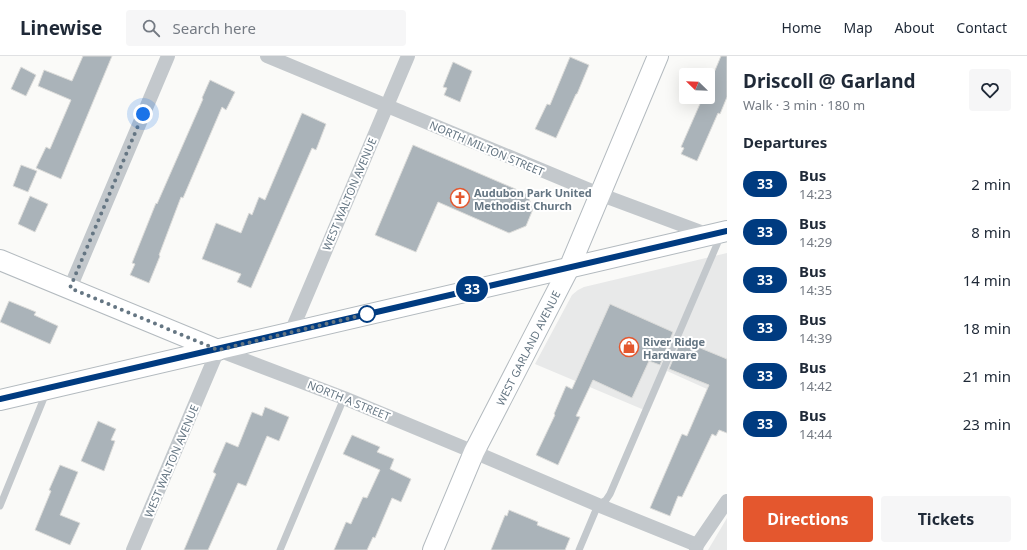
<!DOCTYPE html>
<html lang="en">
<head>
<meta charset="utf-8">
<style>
	:root { --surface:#fff; --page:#f6f6f7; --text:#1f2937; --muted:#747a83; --line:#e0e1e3; --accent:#e4572e }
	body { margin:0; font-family:"Noto Sans",sans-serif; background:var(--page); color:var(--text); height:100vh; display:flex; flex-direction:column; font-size:15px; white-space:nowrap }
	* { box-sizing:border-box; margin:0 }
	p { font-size:13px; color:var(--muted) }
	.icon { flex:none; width:22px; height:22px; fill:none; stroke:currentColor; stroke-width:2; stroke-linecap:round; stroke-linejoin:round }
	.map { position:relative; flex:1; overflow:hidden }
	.details { display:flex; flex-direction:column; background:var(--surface); width:300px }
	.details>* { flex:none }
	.badge { padding:0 8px; border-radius:13px; font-size:14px; line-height:26px }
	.needle { width:26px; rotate:293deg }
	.fabs { position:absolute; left:679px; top:12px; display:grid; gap:8px }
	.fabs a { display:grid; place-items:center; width:36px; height:36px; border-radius:4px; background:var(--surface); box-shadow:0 4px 16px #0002; font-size:20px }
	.you { position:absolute; width:20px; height:20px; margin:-10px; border:3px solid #fff; border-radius:50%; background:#1a73e8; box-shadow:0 0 0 6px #1a73e833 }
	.map>.badge { position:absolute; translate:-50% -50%; box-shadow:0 0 0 2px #fff }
	h2 { padding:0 16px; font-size:15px; line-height:36px }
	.round { display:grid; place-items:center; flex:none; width:42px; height:42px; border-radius:4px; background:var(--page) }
	.head { display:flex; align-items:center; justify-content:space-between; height:68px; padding:0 16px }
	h1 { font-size:19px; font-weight:700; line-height:30px }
	.cta { display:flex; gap:8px; margin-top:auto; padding:8px 16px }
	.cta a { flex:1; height:46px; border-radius:4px; background:var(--accent); color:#fff; font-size:16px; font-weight:700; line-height:46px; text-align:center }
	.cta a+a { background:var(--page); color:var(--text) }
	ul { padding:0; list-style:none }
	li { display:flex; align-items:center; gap:12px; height:48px; padding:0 16px }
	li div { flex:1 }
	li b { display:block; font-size:15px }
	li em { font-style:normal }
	li .badge { min-width:44px; font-weight:700; text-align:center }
	header { display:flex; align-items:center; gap:24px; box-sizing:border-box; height:56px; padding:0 20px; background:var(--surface); border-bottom:1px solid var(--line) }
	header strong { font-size:19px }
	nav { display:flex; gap:22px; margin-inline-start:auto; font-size:14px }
	.search { width:280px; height:36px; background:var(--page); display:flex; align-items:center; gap:10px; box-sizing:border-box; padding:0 14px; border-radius:4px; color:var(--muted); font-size:15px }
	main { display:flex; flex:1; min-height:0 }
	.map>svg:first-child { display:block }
	.built { fill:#e8e9e9 }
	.building { fill:#aab3b9; stroke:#dcdcda }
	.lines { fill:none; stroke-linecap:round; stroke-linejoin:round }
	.secondary-casing { stroke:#b3babf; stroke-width:22 }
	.lane { stroke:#c3c8cc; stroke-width:7 }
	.street { stroke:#c3c8cc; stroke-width:14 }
	.secondary { stroke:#fff; stroke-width:20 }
	.line-casing { stroke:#fff; stroke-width:9 }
	.line { stroke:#003b80; stroke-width:6 }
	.walk { stroke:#657683; stroke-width:4; stroke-dasharray:0 7.2 }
	.stop-dot { fill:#fff; stroke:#003b80; stroke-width:2 }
	.labels { text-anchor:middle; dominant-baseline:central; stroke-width:4; stroke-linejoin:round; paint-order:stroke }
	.street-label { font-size:11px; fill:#657683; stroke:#fff }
	.poi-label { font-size:11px; font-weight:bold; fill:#657683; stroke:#fff; text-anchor:start }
</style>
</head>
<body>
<header>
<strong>Linewise</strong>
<div class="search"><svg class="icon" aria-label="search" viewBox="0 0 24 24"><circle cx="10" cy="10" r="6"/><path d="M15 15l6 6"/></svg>Search here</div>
<nav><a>Home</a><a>Map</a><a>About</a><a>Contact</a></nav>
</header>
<main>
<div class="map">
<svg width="727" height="494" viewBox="0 0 727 494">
	<rect width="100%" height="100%" fill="#fafaf8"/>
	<g class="built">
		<polygon points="727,197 727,342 667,315 649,356 535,308 572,239 578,234 584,231"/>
		<polygon points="727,462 727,494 708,494"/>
	</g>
	<g class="building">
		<polygon points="83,0 112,0 61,123 36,112 46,91 50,93 71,44 38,30 44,14 72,25"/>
		<polygon points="721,0 727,0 727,41 720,58 718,57 697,105 681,98 684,92 681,91 703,41 708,41 708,31"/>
		<polygon points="570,1 589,9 577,38 576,38 556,82 535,73 547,48 550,49"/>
		<polygon points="453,6 472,15 460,46 444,39 447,32 443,31"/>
		<polygon points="21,11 36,19 26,40 11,33"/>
		<polygon points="210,24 235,36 226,54 222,51 183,142 181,141 159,199 160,200 149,227 130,219 135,208 132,207 156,147 157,148 203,43 202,42"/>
		<polygon points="302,57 326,68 316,94 312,92 251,232 237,226 241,218 202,203 216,167 241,177 249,157 252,159 259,141 265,144"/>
		<polygon points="413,89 527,138 533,153 526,170 509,177 438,146 416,196 375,179"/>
		<polygon points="21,109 37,115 28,136 13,130"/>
		<polygon points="30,140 48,148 35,176 18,168"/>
		<polygon points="9,245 36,256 34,259 58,270 50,288 0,266"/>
		<polygon points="610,248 673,276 660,309 649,305 632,342 593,324 576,360 580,361 558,409 536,399 555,359 554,358 566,330 572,333"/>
		<polygon points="681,284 727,303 727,377 719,374 716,380 712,378 682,441 678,440 670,460 650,452 682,378 687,380 709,329 669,313"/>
		<polygon points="265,351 289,361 279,385 267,380 246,430 238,427 208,494 184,494 216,418 213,416 226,386 238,391 252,356 262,360"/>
		<polygon points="98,365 116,373 111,384 115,385 104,415 81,405"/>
		<polygon points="352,379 380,391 377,396 394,403 390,413 411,423 401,446 392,442 375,482 373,481 367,494 334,494 346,466 351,468 363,441 367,442 380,414 343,398"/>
		<polygon points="60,409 78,416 60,459 80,467 70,489 35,474 51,435 49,434"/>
		<polygon points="509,454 538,466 537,469 570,482 565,494 491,494 505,459 507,460"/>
	</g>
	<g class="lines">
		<defs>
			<g id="secondary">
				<polyline points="0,204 218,294"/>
				<polyline points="0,344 727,175"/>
				<polyline points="433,494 474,396 570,210 658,0"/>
			</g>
		</defs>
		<use href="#secondary" class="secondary-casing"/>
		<g class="lane">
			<polyline points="0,450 46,337"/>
			<polyline points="280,494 344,342"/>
			<polyline points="579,494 598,449 606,444 610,438 721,179"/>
		</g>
		<g class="street">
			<polyline points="267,0 599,138 709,179"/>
			<polyline points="70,232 168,0"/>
			<polyline points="291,276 408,0"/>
			<polyline points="133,494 218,294 344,342 474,396 598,449 697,489"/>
			<polyline points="696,494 697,489 727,445"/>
		</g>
		<use href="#secondary" class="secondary"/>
	</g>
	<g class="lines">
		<defs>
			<polyline id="line" points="0,343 727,175"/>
		</defs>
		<use href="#line" class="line-casing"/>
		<use href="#line" class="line"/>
		<polyline class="walk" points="143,58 70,232 218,294 367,258"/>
	</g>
	<defs>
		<symbol id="church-ring" viewBox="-11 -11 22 22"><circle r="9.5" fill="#fff" stroke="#e4572e" stroke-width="1.5"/><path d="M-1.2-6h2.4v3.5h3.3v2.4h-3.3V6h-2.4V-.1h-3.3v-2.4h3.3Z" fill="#e4572e"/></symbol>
		<symbol id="shop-ring" viewBox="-11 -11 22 22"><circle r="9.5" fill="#fff" stroke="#e4572e" stroke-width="1.5"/><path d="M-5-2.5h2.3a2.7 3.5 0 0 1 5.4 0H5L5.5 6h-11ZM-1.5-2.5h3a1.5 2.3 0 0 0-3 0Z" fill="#e4572e"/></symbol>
	</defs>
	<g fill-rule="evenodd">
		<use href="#church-ring" x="449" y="131" width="22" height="22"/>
		<use href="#shop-ring" x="618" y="280" width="22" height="22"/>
	</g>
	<circle class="stop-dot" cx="367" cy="258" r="8"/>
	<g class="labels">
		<g class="street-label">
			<text transform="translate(487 92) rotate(23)">NORTH MILTON STREET</text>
			<text transform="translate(349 138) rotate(-67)">WEST WALTON AVENUE</text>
			<text transform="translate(528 292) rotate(-63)">WEST GARLAND AVENUE</text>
			<text transform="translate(349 344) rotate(22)">NORTH A STREET</text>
			<text transform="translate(171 405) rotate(-67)">WEST WALTON AVENUE</text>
		</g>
		<g class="poi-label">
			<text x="474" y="136">Audubon Park United<tspan x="474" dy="13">Methodist Church</tspan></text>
			<text x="643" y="285">River Ridge<tspan x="643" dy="13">Hardware</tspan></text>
		</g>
	</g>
</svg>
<div class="fabs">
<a><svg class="needle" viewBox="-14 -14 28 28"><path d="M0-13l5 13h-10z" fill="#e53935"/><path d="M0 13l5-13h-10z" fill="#747a83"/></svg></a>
</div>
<div class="you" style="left:143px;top:58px"></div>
<b class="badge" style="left:472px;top:233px;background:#003b80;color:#fff">33</b>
</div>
<section class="details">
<div class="head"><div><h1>Driscoll @ Garland</h1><p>Walk · 3 min · 180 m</p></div><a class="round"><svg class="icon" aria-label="heart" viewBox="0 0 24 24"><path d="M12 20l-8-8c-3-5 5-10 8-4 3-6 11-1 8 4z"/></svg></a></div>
<h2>Departures</h2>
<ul>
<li><span class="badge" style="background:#003b80;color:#fff">33</span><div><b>Bus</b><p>14:23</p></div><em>2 min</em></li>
<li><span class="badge" style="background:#003b80;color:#fff">33</span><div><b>Bus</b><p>14:29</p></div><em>8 min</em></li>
<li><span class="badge" style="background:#003b80;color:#fff">33</span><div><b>Bus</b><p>14:35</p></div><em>14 min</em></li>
<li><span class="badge" style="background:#003b80;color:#fff">33</span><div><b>Bus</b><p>14:39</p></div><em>18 min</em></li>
<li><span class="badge" style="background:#003b80;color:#fff">33</span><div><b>Bus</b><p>14:42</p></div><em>21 min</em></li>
<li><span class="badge" style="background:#003b80;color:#fff">33</span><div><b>Bus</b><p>14:44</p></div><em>23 min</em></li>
</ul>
<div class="cta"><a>Directions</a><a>Tickets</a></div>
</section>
</main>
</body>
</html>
